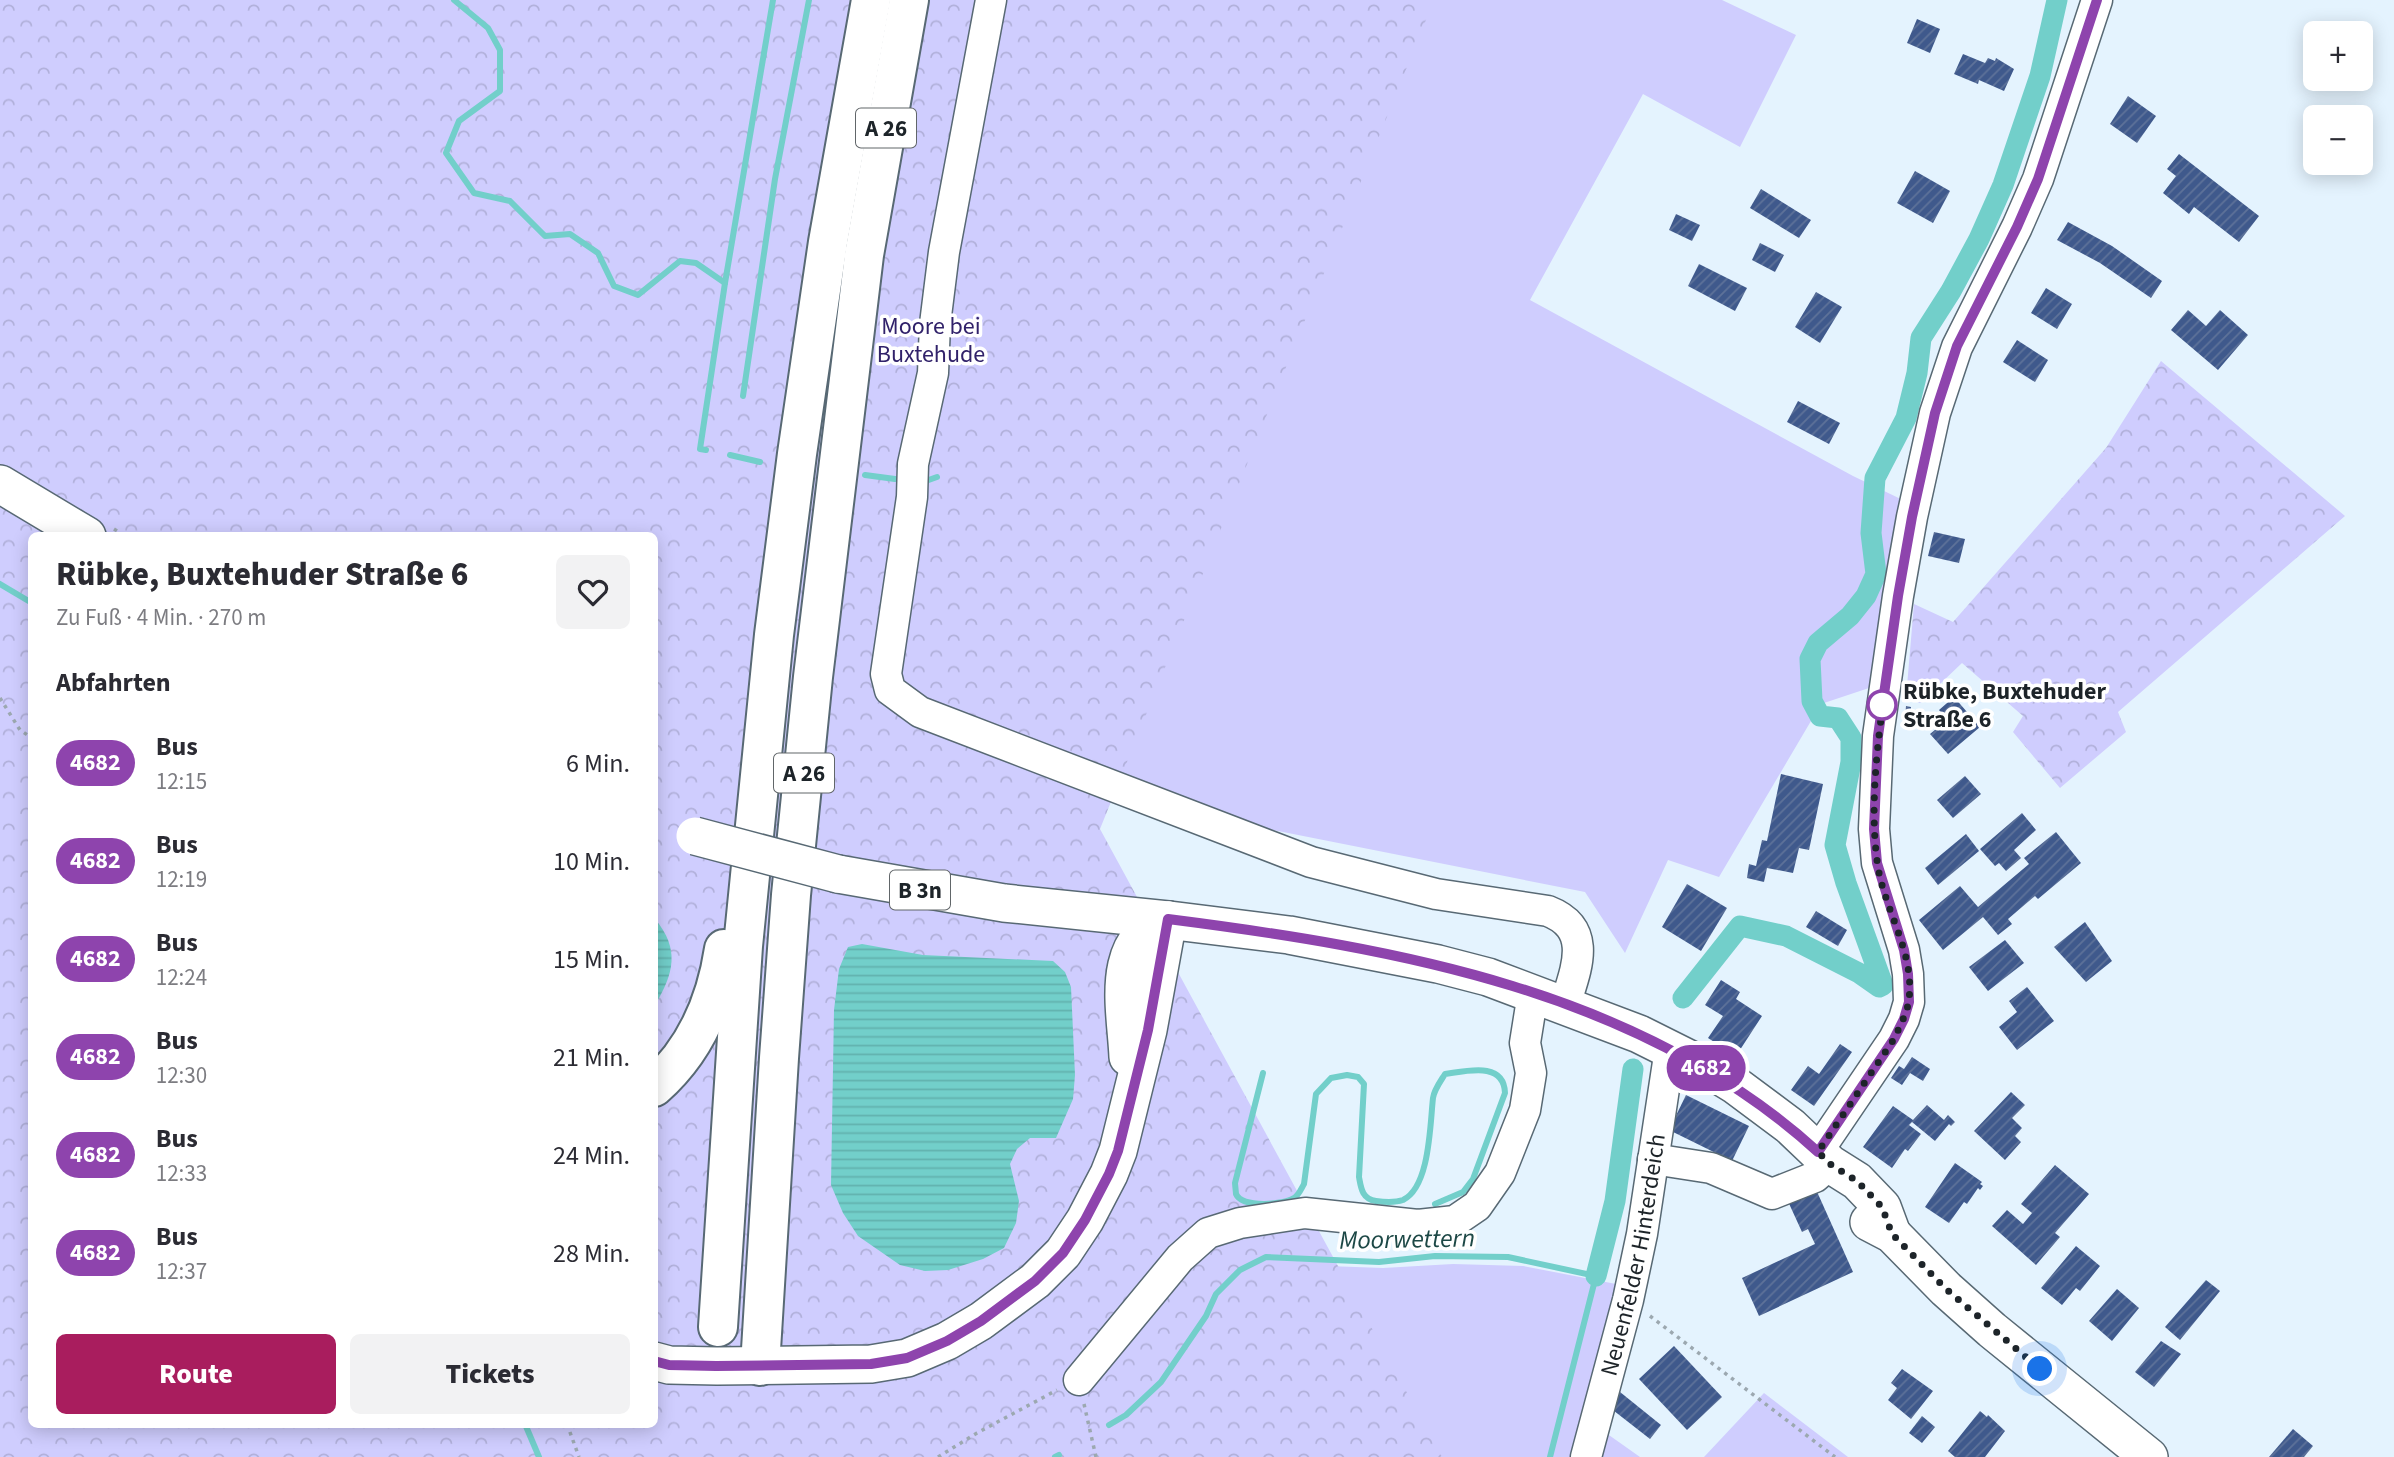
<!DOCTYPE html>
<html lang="de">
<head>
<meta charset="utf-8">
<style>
	:root { --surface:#fff; --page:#f2f2f3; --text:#2b2b33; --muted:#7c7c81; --accent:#a91d5e }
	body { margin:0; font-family:"Source Sans 3",sans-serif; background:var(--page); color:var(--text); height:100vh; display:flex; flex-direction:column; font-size:26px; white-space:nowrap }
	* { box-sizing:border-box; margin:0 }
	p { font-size:23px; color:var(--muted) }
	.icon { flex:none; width:38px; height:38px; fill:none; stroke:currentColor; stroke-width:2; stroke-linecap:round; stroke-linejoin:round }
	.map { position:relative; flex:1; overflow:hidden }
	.drawer { position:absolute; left:28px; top:532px; width:630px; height:896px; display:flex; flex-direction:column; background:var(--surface); border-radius:10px; box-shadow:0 4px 18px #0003 }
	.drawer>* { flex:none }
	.badge { padding:0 14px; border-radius:23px; font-size:24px; line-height:46px }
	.buttons { position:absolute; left:2303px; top:21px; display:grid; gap:14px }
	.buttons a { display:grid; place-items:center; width:70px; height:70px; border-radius:10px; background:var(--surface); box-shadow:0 4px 18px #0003; font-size:35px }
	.you { position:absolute; width:35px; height:35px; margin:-18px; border:5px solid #fff; border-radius:50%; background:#1a73e8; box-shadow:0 0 0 10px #1a73e833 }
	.map>.badge { position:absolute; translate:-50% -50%; box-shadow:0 0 0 4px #fff }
	h2 { padding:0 28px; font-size:26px; line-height:63px }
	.round { display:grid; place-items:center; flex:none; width:74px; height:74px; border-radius:10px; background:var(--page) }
	.summary { display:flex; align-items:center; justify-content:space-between; height:119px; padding:0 28px }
	h1 { font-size:33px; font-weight:800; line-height:52px }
	.cta { display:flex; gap:14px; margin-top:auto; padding:14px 28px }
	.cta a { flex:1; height:80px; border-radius:10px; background:var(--accent); color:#fff; font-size:28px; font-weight:800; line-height:80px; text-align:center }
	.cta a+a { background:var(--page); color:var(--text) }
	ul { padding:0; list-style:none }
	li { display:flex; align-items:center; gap:21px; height:98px; padding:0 28px }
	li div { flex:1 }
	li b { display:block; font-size:26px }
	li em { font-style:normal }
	li .badge { min-width:77px; font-weight:700; text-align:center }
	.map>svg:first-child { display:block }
	.green { fill:#cfcdfe }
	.forest { fill:url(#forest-crowns); fill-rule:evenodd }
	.water { fill:url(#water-rules) }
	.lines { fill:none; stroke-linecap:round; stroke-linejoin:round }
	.stream { stroke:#72cfca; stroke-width:6 }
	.canal { stroke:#72cfca; stroke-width:21 }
	.building { fill:url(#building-hatch) }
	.minor-casing { stroke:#586974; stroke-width:33 }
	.major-casing { stroke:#586974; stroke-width:40 }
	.highway-casing { stroke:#586974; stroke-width:42 }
	.path { stroke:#9ca8b0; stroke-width:3.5; stroke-dasharray:3.5 5; stroke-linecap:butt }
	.minor { stroke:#fff; stroke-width:30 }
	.major { stroke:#fff; stroke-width:37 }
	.highway { stroke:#fff; stroke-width:38 }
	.major-bridge-casing { stroke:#586974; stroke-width:40; stroke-linecap:butt }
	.major-bridge { stroke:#fff; stroke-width:37 }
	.line-casing { stroke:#fff; stroke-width:16 }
	.line { stroke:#8e44ad; stroke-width:10 }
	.walk { stroke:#1d2429; stroke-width:7; stroke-dasharray:0 12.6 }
	.stop-dot { fill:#fff; stroke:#8e44ad; stroke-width:3.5 }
	.labels { text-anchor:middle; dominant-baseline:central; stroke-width:7; stroke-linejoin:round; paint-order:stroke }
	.shield { fill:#fff; stroke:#616669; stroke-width:2 }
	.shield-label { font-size:23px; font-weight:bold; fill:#1d2429 }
	.park-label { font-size:24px; fill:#31226a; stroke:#fff }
	.stop-label { font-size:24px; font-weight:bold; fill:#1d2429; stroke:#fff; text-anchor:start }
	.street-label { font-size:24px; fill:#1d2429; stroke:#fff }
	.water-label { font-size:26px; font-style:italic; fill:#1d4846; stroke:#fff }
</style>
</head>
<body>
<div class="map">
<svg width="2394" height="1457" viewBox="0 0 2394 1457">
	<defs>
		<pattern id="forest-crowns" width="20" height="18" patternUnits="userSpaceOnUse" patternTransform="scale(1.75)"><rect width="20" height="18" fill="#cfcdfe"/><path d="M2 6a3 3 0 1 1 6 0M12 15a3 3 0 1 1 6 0" fill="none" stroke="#b1b0da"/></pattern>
		<pattern id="water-rules" width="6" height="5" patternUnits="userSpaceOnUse" patternTransform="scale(1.75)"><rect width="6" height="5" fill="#72cfca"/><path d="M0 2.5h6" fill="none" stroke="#62b2ae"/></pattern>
		<pattern id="building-hatch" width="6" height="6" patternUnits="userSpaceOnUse" patternTransform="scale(1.75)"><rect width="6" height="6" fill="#3f598c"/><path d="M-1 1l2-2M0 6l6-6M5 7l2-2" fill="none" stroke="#5e7299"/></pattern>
	</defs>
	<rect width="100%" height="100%" fill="#e4f3fe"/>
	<g class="green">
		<polygon points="1005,0 1722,0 1796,35 1740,147 1643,94 1530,300 1853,476 1909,503 1878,685 1821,704 1719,877 1668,860 1625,953 1585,892 1273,830 908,694"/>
		<polygon points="1453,1264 1523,1266 1616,1284 1582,1416 1640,1457 1072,1457 1300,1265 1383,1268"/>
		<polygon points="1764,1393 1848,1457 1704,1457"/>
	</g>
	<g class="forest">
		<path d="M0,0H1434L1100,829L1442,1457H0ZM32,536H654V1424H32Z"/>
		<polygon points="2161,361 2345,516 2118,712 2126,732 2060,788 2013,732 2023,716 1962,663 1920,703 1906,698 1914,604 1953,622 2106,448"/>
	</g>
	<g class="water">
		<path d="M655,919C680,949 674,973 655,1005Z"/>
		<polygon points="862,944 923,955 1053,961 1065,972 1071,987 1075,1075 1073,1099 1056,1138 1030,1138 1017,1149 1010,1164 1019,1201 1016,1223 1004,1248 983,1259 948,1270 925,1271 900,1265 858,1236 843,1213 831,1185 834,1010 839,969 848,947"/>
	</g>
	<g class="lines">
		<g class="stream">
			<polyline points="454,0 488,28 500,50 500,91 459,121 446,153 474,193 510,201 545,236 570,234 598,253 614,286 638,295 680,261 696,263 725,283 773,0"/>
			<polyline points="743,396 775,179 809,0"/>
			<polyline points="706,450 700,449 725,283"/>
			<polyline points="730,455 760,462"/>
			<polyline points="865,475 895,479"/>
			<polyline points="923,482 937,477"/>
			<polyline points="0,584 32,603"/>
			<path d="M1263,1073L1235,1183C1235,1184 1236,1193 1236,1194C1242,1208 1284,1205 1294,1198C1299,1195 1301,1189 1304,1184L1316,1094L1331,1078L1347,1075L1358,1077L1364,1084L1359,1177C1361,1188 1362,1199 1376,1201C1384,1202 1394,1203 1403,1200C1430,1187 1430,1124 1433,1098C1434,1090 1440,1082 1445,1074C1467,1071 1504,1061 1505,1093L1473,1179L1463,1192L1435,1204"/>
			<polyline points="525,1424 539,1457"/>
			<polyline points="1109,1425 1126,1415 1161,1382 1206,1316 1216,1294 1240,1270 1266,1257 1379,1262 1435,1256 1508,1257 1596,1276 1550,1457"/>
			<polyline points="1055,1457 1059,1455"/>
		</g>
		<g class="canal">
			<polyline points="1683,998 1740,926 1786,936 1859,973 1879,987 1883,985 1846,883 1835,845 1851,762 1851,738 1838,718 1820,716 1812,701 1810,659 1818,643 1850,616 1866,596 1876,574 1871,533 1875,478 1906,418 1917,373 1921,338 1951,291 1979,239 2003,185 2040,76 2057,0"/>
			<polyline points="1596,1276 1615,1201 1633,1069"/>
		</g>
	</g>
	<g class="building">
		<polygon points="1917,19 1940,29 1930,53 1907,43"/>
		<polygon points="1963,54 1985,63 1988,58 1995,61 1996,58 2014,69 2004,91 1979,80 1978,84 1954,74"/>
		<polygon points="2128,96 2156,116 2137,143 2110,124"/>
		<polygon points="2179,154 2259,216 2239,242 2194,207 2189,214 2163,193 2176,176 2167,169"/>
		<polygon points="1915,171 1950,191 1933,223 1897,203"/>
		<polygon points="1761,189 1811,220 1799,238 1750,208"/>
		<polygon points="1676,214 1700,225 1692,241 1669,230"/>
		<polygon points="2068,222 2112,246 2162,281 2151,298 2100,263 2057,240"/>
		<polygon points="1760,243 1784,255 1775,272 1752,260"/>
		<polygon points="1699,264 1747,288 1735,311 1688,286"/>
		<polygon points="2046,288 2072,304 2057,329 2031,313"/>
		<polygon points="1816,292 1842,307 1820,343 1795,327"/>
		<polygon points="2188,310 2206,326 2220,310 2248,335 2218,370 2171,330"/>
		<polygon points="2017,340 2048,360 2035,382 2003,362"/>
		<polygon points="1798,401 1840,423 1829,444 1787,422"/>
		<polygon points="1934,532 1965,539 1959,563 1928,556"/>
		<polygon points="1954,697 1980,727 1948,754 1930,734 1947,720 1939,710"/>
		<polygon points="1906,706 1911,707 1910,718 1905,718"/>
		<polygon points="1781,774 1823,784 1809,850 1799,848 1793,873 1767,868 1764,882 1747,878 1749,864 1756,866 1762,840 1767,841"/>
		<polygon points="1965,776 1981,794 1953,818 1937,800"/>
		<polygon points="2022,813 2036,830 2014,850 2021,858 2006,871 1999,863 1995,866 1980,849"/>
		<polygon points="2056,832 2081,863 2038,899 2035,896 2008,919 2012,924 1998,935 1983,917 1943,950 1919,920 1960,886 1978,907 2029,864 2024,858"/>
		<polygon points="1966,834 1979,851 1938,885 1925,868"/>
		<polygon points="1687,884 1727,908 1701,951 1662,927"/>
		<polygon points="1816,911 1847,930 1838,946 1806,927"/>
		<polygon points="2085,922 2112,961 2086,982 2054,947"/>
		<polygon points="2005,940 2024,963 1988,991 1969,967"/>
		<polygon points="1721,980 1740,992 1736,999 1762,1016 1736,1056 1708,1038 1723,1016 1705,1005"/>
		<polygon points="2027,987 2054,1021 2017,1050 1999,1027 2017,1012 2009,1001"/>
		<polygon points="1840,1044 1852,1052 1814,1106 1791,1090 1808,1066 1819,1074"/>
		<polygon points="1912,1057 1930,1069 1923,1081 1910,1073 1902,1085 1891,1078 1899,1066 1904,1069"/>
		<polygon points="2011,1092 2025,1105 2012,1118 2022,1128 2015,1136 2021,1142 2005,1160 1974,1131"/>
		<polygon points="1686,1095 1749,1126 1732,1161 1669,1130"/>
		<polygon points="1927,1105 1944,1120 1948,1115 1955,1122 1951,1126 1949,1124 1935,1141 1912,1122 1909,1125 1921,1134 1908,1151 1905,1149 1892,1168 1863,1147 1893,1106 1913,1120"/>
		<polygon points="1955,1163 1982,1182 1980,1184 1983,1186 1980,1190 1978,1188 1967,1204 1964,1202 1949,1223 1925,1207"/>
		<polygon points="2055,1165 2089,1194 2055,1233 2060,1237 2036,1265 1992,1226 2007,1210 2023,1224 2032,1213 2021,1204"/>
		<polygon points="1814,1185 1853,1272 1759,1316 1742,1278 1815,1244 1808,1229 1802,1232 1786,1197"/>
		<polygon points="2076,1246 2100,1266 2080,1291 2076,1288 2062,1305 2041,1288"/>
		<polygon points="2206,1280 2220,1291 2180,1340 2165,1327"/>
		<polygon points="2117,1289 2139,1308 2112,1341 2089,1321"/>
		<polygon points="2161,1341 2181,1354 2154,1387 2135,1372"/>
		<polygon points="1674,1346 1722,1397 1687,1430 1639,1379"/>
		<polygon points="1902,1369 1933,1391 1911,1419 1888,1400 1897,1388 1891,1383"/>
		<polygon points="1620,1392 1661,1425 1650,1439 1609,1407"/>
		<polygon points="1980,1411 1987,1417 1988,1415 2005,1431 1985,1457 1955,1457 1948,1451"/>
		<polygon points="1922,1416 1935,1427 1922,1443 1909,1433"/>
		<polygon points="2293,1429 2313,1446 2304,1457 2269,1457"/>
	</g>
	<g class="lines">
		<defs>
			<g id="minor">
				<path d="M991,0L944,252L935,324L933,373L913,464L912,497L886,674L890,690L920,712L1311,862L1436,894L1548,911C1594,929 1576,969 1565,1005"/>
				<polyline points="1818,1151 1894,1039 1904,1019 1909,1002 1908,974 1904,950 1877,863 1874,829 1878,736 1898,596 1912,517 1935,413 1957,347 2017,227 2038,179 2097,0"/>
				<polyline points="1653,1159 1711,1168 1772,1194 1815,1177 1830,1164"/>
				<polyline points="1079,1380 1180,1258 1208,1233 1240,1223 1305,1213 1418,1225 1455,1221 1477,1206 1500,1173 1525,1110 1531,1073 1525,1043 1533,993"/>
				<path id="s1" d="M1586,1457L1628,1300L1642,1234L1670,1049"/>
			</g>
			<g id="major">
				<polyline points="0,484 87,536"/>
				<polyline points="838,874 1004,903 1168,920 1289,935 1438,964 1488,977 1639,1034 1709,1069 1735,1085 1790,1126 1830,1164 1857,1181 1882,1207 1892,1234"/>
				<path d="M1128,1057C1126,1009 1108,939 1168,920"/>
				<polyline points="1869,1222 1892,1234 1946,1289 1992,1330 2149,1457"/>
				<polyline points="654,1361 669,1365 717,1366 871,1364 907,1358 947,1341 981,1321 1035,1281 1063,1253 1085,1220 1109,1174 1118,1151 1148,1030 1168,920"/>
			</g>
			<g id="highway">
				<path d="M654,1087C695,1051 716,1002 724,949"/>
				<polyline points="718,1327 743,946 774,635 797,454 828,242 871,0"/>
				<polyline points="760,1366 779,1058 791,895 813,677 864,255 909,0"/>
			</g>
		</defs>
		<use href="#minor" class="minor-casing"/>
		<use href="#major" class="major-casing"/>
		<use href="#highway" class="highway-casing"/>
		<g class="path">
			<polyline points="114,529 125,536"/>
			<polyline points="0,698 20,730 32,738"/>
			<polyline points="1650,1316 1835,1457"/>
			<polyline points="1084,1404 1096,1457"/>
			<polyline points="567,1424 579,1457"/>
			<polyline points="938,1457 977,1433 1057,1390"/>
		</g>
		<use href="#minor" class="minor"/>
		<use href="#major" class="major"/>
		<use href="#highway" class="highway"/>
		<defs>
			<polyline id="major-bridge" points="695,836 838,874"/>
		</defs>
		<use href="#major-bridge" class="major-bridge-casing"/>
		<use href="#major-bridge" class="major-bridge"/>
	</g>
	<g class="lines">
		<defs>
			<path id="line" d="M654,1361L669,1365L716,1366L871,1364L907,1358L947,1341L981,1321L1035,1281L1063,1253L1085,1220L1109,1174L1118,1151L1148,1030L1168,919C1396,948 1642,991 1818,1152L1894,1039L1904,1019L1909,1002L1908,974L1904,950L1877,863L1874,829L1878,736L1898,596L1912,517L1935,413L1957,346L2017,227L2038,179L2097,0"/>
		</defs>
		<use href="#line" class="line-casing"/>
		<use href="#line" class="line"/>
		<path class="walk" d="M1882,705L1884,695C1877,749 1870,806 1877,860C1882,908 1918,955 1908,1005C1905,1017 1899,1028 1894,1039L1818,1152L1830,1164L1857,1181L1882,1207L1892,1234L1946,1289L2040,1369"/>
	</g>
	<circle class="stop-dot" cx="1882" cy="705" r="14"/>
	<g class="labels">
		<g class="shield">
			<rect x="856" y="108.5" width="60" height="39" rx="5"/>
			<rect x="774" y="753.5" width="60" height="39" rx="5"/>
			<rect x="890" y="870.5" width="60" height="39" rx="5"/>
		</g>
		<g class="shield-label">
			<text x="886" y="128">A 26</text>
			<text x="804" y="773">A 26</text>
			<text x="920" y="890">B 3n</text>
		</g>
		<g class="park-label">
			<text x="931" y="326">Moore bei<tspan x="931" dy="28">Buxtehude</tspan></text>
		</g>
		<g class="stop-label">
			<text x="1903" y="691">Rübke, Buxtehuder<tspan x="1903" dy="28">Straße 6</tspan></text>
		</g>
		<g class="street-label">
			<text stroke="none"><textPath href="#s1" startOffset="208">Neuenfelder Hinterdeich</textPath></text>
		</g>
		<g class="water-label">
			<text transform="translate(1407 1239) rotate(-1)">Moorwettern</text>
		</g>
	</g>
</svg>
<div class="buttons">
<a>+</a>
<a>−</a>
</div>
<div class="you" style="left:2040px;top:1369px"></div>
<b class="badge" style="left:1706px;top:1068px;background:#8e44ad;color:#fff">4682</b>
<section class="drawer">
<div class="summary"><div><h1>Rübke, Buxtehuder Straße 6</h1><p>Zu Fuß · 4 Min. · 270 m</p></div><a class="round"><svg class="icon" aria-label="heart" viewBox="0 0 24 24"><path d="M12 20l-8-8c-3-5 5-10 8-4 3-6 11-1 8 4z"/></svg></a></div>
<h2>Abfahrten</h2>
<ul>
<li><span class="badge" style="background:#8e44ad;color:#fff">4682</span><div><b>Bus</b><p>12:15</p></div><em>6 Min.</em></li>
<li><span class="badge" style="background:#8e44ad;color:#fff">4682</span><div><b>Bus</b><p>12:19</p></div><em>10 Min.</em></li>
<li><span class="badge" style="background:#8e44ad;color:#fff">4682</span><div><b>Bus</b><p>12:24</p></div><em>15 Min.</em></li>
<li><span class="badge" style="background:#8e44ad;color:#fff">4682</span><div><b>Bus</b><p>12:30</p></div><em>21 Min.</em></li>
<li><span class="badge" style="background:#8e44ad;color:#fff">4682</span><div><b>Bus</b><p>12:33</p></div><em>24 Min.</em></li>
<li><span class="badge" style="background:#8e44ad;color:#fff">4682</span><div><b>Bus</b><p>12:37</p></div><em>28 Min.</em></li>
</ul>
<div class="cta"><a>Route</a><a>Tickets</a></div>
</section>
</div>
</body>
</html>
